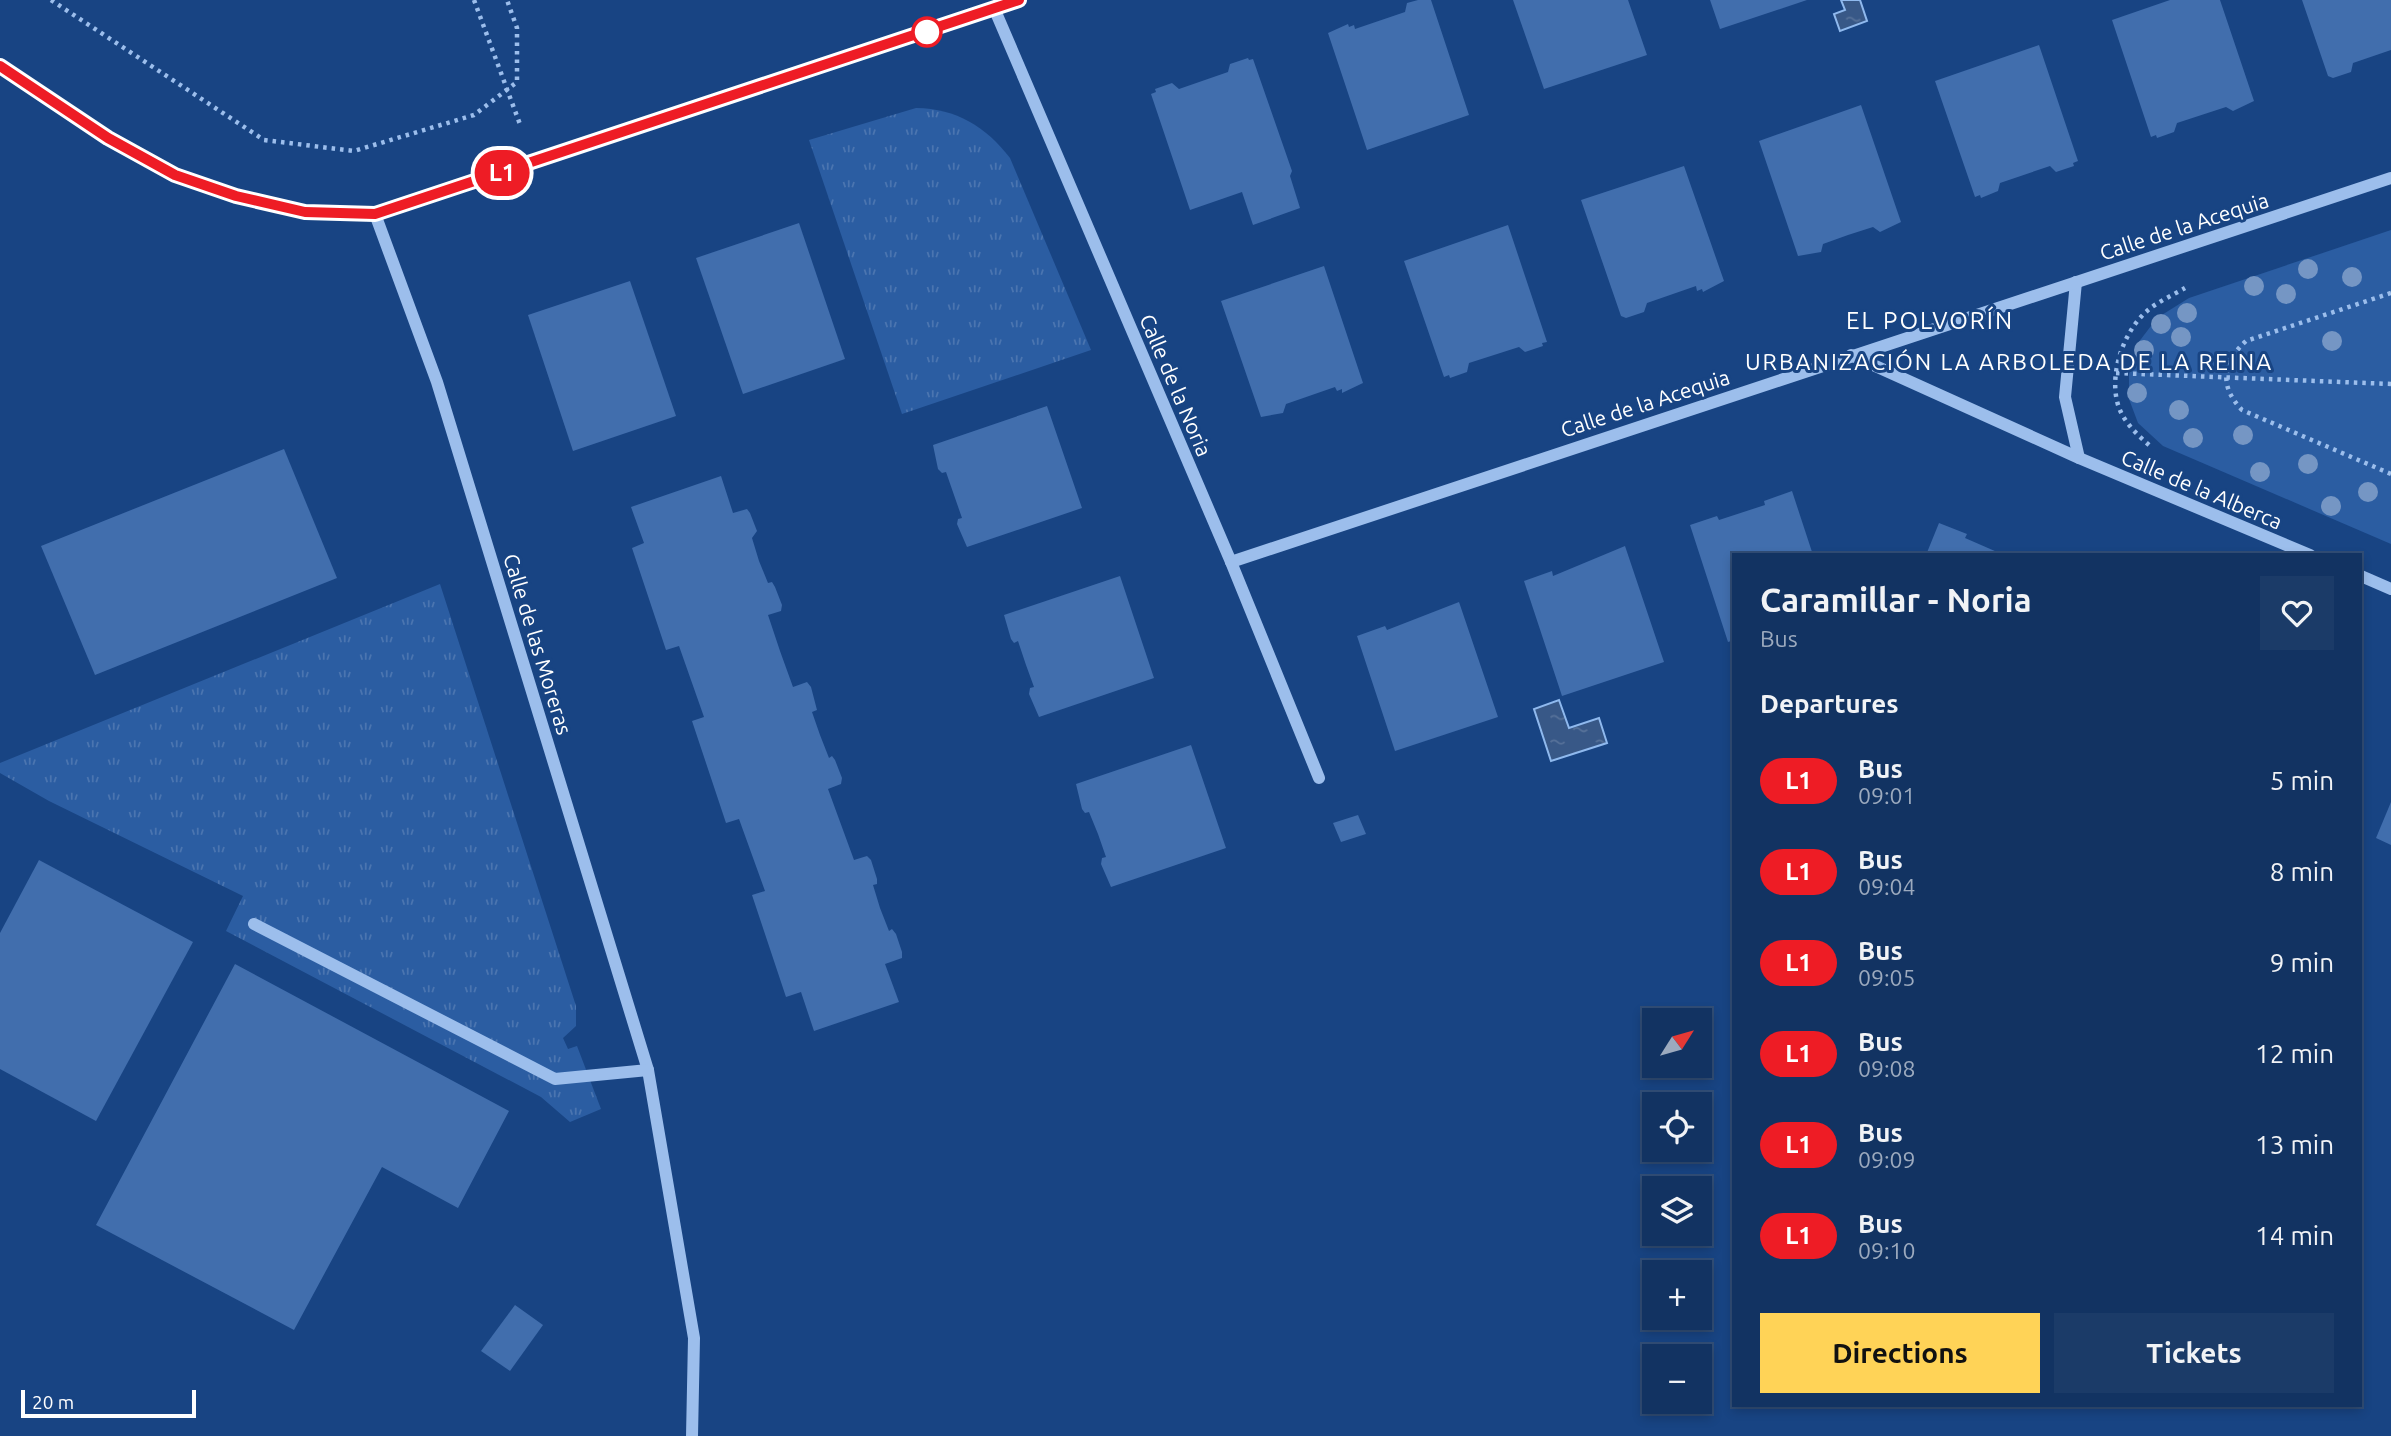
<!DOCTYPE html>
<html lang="en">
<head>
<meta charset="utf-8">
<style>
	:root { --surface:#123362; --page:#1b3b68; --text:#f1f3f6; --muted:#9caabe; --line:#314e77; --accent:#ffd357 }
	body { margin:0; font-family:Ubuntu,sans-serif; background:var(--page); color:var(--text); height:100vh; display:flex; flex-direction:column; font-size:26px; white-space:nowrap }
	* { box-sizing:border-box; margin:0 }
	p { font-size:23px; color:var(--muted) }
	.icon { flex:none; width:38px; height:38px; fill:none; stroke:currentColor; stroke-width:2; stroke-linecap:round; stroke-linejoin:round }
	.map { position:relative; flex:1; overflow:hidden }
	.sheet { position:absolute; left:1732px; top:553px; width:630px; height:854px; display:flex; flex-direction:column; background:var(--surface); border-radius:0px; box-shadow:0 4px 10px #0003,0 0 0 2px var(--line) }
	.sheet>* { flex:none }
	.badge { padding:0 14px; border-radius:23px; font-size:24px; line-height:46px }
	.needle { width:46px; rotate:53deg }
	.buttons { position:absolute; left:1642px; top:1008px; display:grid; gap:14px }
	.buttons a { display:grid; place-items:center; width:70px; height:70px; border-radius:0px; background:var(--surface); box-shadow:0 4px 10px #0003,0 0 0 2px var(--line); font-size:35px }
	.scale { position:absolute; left:21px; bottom:18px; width:175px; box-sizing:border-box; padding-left:7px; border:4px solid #fff; border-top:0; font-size:19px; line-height:24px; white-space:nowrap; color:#fff; -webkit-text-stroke:5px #184483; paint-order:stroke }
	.map>.badge { position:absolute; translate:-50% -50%; box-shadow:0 0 0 4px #fff }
	h2 { padding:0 28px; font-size:26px; line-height:63px }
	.round { display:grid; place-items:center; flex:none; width:74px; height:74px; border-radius:0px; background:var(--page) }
	.overview { display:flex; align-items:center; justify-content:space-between; height:119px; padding:0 28px }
	h1 { font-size:33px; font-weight:700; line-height:52px }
	.button { display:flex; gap:14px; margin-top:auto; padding:14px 28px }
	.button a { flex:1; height:80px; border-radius:0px; background:var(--accent); color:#111; font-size:28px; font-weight:700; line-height:80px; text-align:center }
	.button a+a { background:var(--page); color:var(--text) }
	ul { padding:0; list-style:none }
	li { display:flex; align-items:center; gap:21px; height:91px; padding:0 28px }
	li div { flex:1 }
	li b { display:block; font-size:26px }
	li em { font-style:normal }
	li .badge { min-width:77px; font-weight:700; text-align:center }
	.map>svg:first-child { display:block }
	.grass { fill:url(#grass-tufts) }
	.green { fill:#2b5da2 }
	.water { fill:url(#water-ripples); stroke:#8fb9ee; stroke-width:2 }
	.building { fill:#416ead }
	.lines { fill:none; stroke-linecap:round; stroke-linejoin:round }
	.path { stroke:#9cbeec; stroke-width:4.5; stroke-dasharray:3.5 5; stroke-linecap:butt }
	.minor { stroke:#9cbeec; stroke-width:12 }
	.tree { fill:#7596c4 }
	.line-casing { stroke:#fff; stroke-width:16 }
	.line { stroke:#ee1c25; stroke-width:10 }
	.stop-dot { fill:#fff; stroke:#ee1c25; stroke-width:3.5 }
	.labels { text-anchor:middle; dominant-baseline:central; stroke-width:6; stroke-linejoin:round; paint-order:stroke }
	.street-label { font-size:21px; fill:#fff; stroke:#184483 }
	.neighbourhood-label { font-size:23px; letter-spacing:2px; fill:#fff; stroke:#184483 }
	.quarter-label { font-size:24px; letter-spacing:2px; fill:#fff; stroke:#184483 }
</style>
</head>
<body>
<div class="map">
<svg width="2391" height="1436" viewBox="0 0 2391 1436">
	<defs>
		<pattern id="grass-tufts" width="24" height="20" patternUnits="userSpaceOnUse" patternTransform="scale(1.75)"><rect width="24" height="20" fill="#2b5da2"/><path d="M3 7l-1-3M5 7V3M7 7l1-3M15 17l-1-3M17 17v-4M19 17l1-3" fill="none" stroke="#4b75b0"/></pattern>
		<pattern id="water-ripples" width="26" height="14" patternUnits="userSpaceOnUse" patternTransform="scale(1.75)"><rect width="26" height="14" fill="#385887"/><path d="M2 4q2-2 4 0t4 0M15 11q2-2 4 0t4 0" fill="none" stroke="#567199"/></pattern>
	</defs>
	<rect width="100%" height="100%" fill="#184483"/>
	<g class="grass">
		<path d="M916,108C957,109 985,126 1010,158L1091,350L902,414L809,140Z"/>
		<polygon points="440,584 576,1006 576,1026 563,1038 568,1049 577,1046 601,1109 570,1122 541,1097 226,931 243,896 49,801 0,773 0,763"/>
	</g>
	<polygon class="green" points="2391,230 2391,544 2163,446 2138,423 2129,399 2129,374 2138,343 2157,318 2189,298"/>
	<g class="water">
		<polygon points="1841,0 1860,0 1867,21 1840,31 1834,14 1845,10"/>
		<polygon points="1559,700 1569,728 1599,718 1607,743 1551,761 1534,709"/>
	</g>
	<g class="building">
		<polygon points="1418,0 1431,0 1469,115 1367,150 1328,33 1348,24 1349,27 1354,25 1355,29 1405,12 1407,3"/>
		<polygon points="1513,0 1628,0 1647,55 1544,89"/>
		<polygon points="1710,0 1807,0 1720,29"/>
		<polygon points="2170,0 2220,0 2254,101 2233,111 2226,107 2177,123 2174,132 2157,138 2156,135 2151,137 2112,20"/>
		<polygon points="2302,0 2391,0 2391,50 2353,63 2351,72 2333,78 2328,76"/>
		<polygon points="2039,45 2078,161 2073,163 2074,166 2056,172 2050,166 2000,183 1998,191 1981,198 1980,195 1975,197 1935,81"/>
		<polygon points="1248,58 1249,60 1253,59 1292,171 1290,176 1300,208 1253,225 1242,192 1190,210 1151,94 1156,92 1155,89 1172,83 1179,89 1228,72 1230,64"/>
		<polygon points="1861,105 1901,222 1880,232 1873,227 1848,235 1823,244 1821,252 1798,256 1759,141"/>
		<polygon points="1684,166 1724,281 1703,292 1702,289 1697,291 1696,286 1647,303 1644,312 1626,318 1621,316 1581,200"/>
		<polygon points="799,223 845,359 743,394 696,258"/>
		<polygon points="1508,225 1547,342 1542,343 1543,346 1525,352 1519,347 1469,363 1467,372 1450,378 1449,375 1444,377 1404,261"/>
		<polygon points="1324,266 1363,383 1342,393 1342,389 1337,391 1335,387 1286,404 1283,413 1261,417 1221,301"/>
		<polygon points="630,281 676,416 573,451 528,315"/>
		<polygon points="1047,406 1082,508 967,547 957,524 958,519 962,518 946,472 942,473 938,469 933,445"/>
		<polygon points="284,449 337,578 95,675 41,546"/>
		<polygon points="721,476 733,513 747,509 750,513 757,531 752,538 759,561 768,583 772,582 775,587 782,605 781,611 768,615 780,651 793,687 807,682 811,687 817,710 812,712 820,735 829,758 832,756 835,760 842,778 841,784 828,789 854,860 867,856 871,860 877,879 877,884 873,885 880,908 889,931 892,929 896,934 902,952 902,958 885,964 899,1002 814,1031 801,992 786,997 752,895 765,891 739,819 726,823 692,721 704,717 679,646 666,650 632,548 644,543 631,507"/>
		<polygon points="1792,491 1813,555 1734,555 1734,640 1728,642 1690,525 1717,516 1719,520 1765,505 1764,501"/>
		<polygon points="1939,523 1967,534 1965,538 2004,555 1926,555"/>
		<polygon points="1625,546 1664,662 1562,696 1524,581 1552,571 1553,576"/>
		<polygon points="1120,576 1154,678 1039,717 1029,694 1030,688 1034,687 1026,665 1018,641 1014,643 1011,639 1004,615"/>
		<polygon points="1459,602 1498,717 1395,751 1357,636 1385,626 1387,630"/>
		<polygon points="1191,745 1226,848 1111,887 1101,864 1102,858 1106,857 1098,834 1089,812 1085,813 1082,809 1076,784"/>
		<polygon points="2391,802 2391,845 2376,838"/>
		<polygon points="1358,815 1366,834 1341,842 1333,823"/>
		<polygon points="39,860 193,942 96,1121 0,1069 0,933"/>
		<polygon points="235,964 509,1111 458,1208 382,1167 294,1330 96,1225"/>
		<polygon points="515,1305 543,1325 510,1371 481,1351"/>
	</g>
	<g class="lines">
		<g class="path">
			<polyline points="51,0 264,140 354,151 474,115 517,82 517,28 507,0"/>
			<polyline points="474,0 521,127"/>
			<path d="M2391,293L2246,341C2222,363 2219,386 2242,410L2391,474"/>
			<polyline points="2116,373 2391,384"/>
			<path d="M2149,445C2135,433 2121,419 2117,401C2110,371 2124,331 2147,311C2157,302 2173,295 2185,288"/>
		</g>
		<g class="minor">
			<polyline points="994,8 1231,562 1319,778"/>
			<polyline points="0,66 108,138 175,175 236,196 305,213 375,214 1019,0"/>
			<polyline points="375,214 437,382 648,1070 694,1338 692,1436"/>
			<polyline points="2076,282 2065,397 2079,458"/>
			<polyline points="1851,355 2079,458 2310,555"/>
			<polyline points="1231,562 2391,178"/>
			<polyline points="2361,576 2391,589"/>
			<polyline points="254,924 555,1079 648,1070"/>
		</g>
	</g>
	<g class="tree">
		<circle cx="2308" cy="269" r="10"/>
		<circle cx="2352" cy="277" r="10"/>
		<circle cx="2254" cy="286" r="10"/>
		<circle cx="2286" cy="294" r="10"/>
		<circle cx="2187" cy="313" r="10"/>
		<circle cx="2161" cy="324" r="10"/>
		<circle cx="2181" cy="337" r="10"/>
		<circle cx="2332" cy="341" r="10"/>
		<circle cx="2144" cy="350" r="10"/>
		<circle cx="2137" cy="393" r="10"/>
		<circle cx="2179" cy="410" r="10"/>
		<circle cx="2243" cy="435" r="10"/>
		<circle cx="2193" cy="438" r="10"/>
		<circle cx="2308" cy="464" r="10"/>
		<circle cx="2260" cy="472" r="10"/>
		<circle cx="2368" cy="492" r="10"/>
		<circle cx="2331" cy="506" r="10"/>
	</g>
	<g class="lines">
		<defs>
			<polyline id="line" points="0,66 108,138 175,175 236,196 305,212 375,214 1019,0"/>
		</defs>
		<use href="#line" class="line-casing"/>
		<use href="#line" class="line"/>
	</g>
	<circle class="stop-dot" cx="927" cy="32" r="14"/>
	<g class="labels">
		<g class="street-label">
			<text transform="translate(2184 226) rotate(-18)">Calle de la Acequia</text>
			<text transform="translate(1176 385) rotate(67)">Calle de la Noria</text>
			<text transform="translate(1645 403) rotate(-18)">Calle de la Acequia</text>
			<text transform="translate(2202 489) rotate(23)">Calle de la Alberca</text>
			<text transform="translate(538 644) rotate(73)">Calle de las Moreras</text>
		</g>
		<g class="neighbourhood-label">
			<text x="2009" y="361">URBANIZACIÓN LA ARBOLEDA DE LA REINA</text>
		</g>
		<g class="quarter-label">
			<text x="1930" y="320">EL POLVORÍN</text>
		</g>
	</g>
</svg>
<div class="buttons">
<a><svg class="needle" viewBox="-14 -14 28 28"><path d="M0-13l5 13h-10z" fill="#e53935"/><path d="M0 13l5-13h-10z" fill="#9caabe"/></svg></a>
<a><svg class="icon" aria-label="locate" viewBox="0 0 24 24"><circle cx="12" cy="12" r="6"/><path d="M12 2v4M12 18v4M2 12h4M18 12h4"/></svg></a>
<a><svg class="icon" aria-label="layers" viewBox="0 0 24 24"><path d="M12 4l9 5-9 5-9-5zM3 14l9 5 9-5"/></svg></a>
<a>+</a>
<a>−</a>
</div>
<div class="scale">20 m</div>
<b class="badge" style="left:502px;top:173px;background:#ee1c25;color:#fff">L1</b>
<section class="sheet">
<div class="overview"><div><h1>Caramillar - Noria</h1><p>Bus</p></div><a class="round"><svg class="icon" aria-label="heart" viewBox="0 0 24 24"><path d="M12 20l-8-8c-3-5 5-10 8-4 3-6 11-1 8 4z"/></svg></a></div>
<h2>Departures</h2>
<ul>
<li><span class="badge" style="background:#ee1c25;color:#fff">L1</span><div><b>Bus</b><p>09:01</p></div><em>5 min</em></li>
<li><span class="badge" style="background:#ee1c25;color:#fff">L1</span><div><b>Bus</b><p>09:04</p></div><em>8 min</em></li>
<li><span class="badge" style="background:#ee1c25;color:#fff">L1</span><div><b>Bus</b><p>09:05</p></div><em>9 min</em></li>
<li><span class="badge" style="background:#ee1c25;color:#fff">L1</span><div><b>Bus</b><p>09:08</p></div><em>12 min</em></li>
<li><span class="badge" style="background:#ee1c25;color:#fff">L1</span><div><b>Bus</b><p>09:09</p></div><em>13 min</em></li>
<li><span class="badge" style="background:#ee1c25;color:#fff">L1</span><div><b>Bus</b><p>09:10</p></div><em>14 min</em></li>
</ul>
<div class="button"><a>Directions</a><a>Tickets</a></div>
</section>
</div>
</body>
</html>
